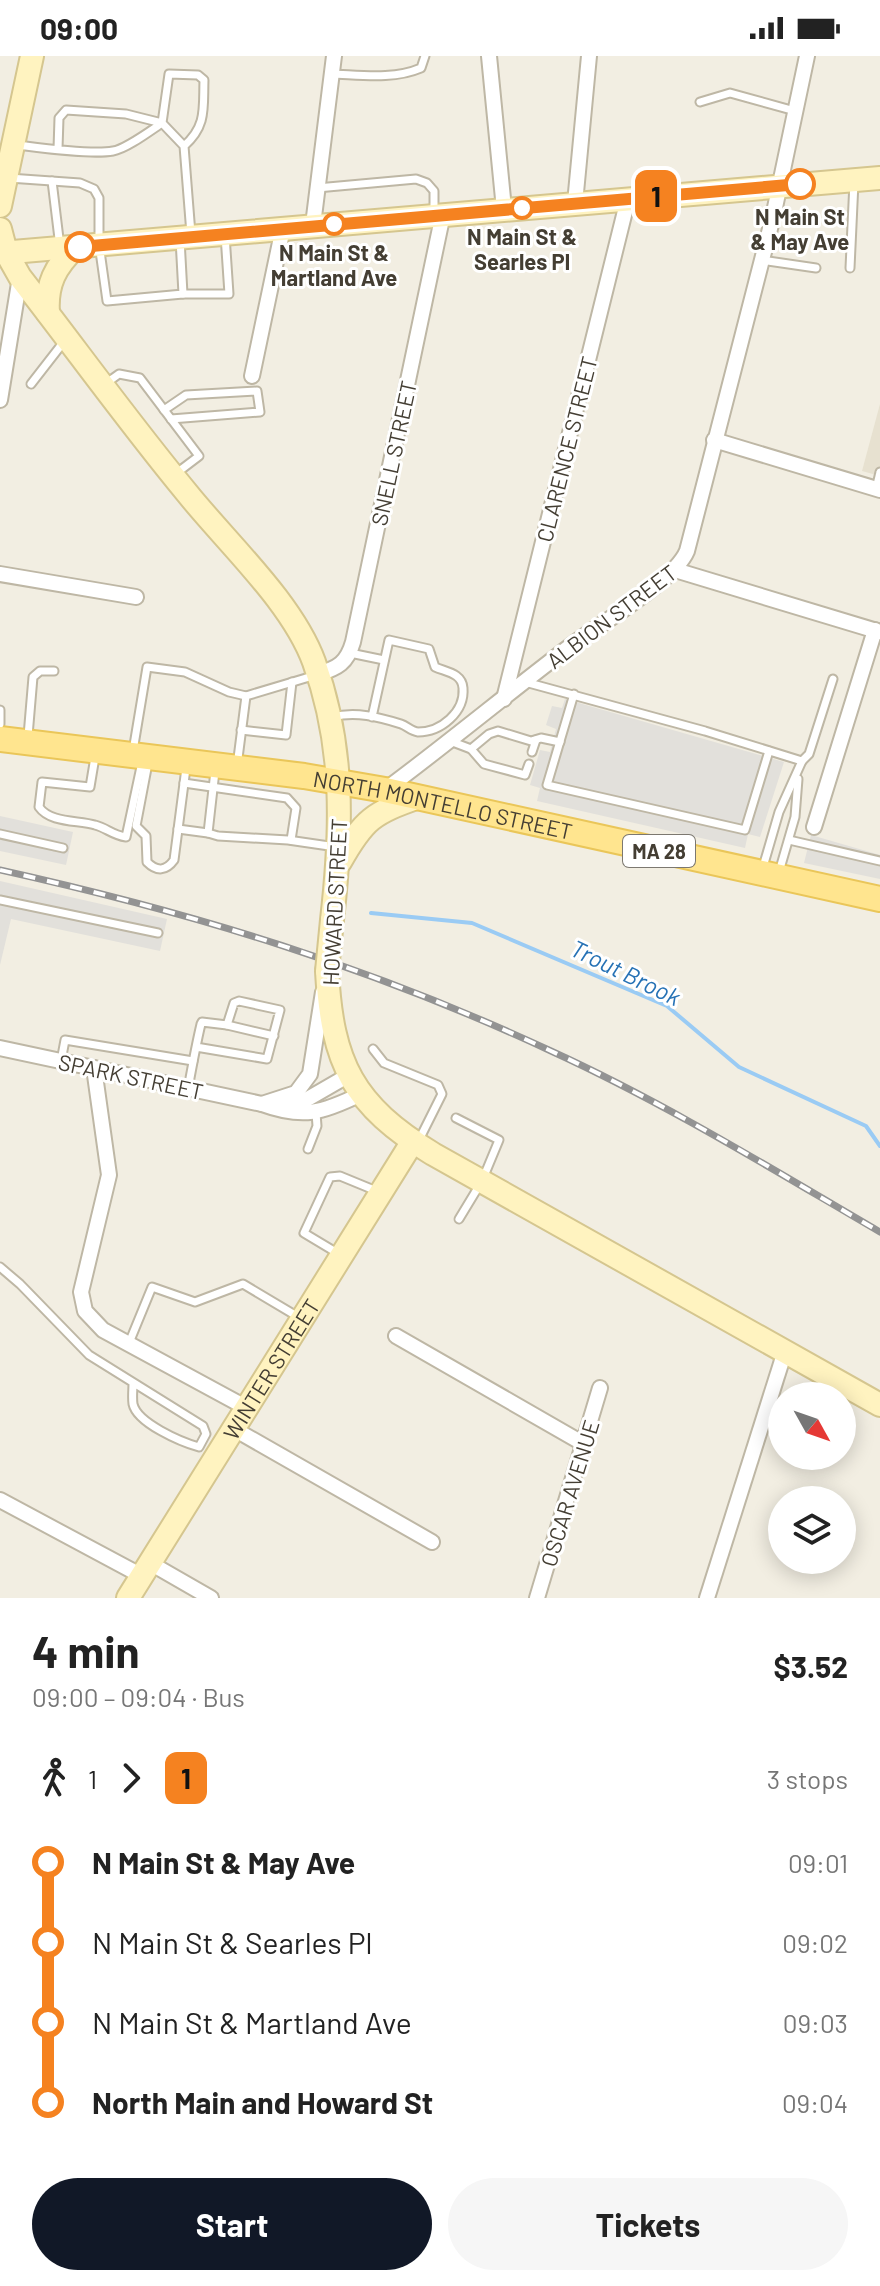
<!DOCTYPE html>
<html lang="en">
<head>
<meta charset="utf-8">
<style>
	:root { --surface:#fff; --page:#f6f6f6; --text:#222; --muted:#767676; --accent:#111827 }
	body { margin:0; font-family:Barlow,sans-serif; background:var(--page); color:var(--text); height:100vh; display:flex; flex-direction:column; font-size:30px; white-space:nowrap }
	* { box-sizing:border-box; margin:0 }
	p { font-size:26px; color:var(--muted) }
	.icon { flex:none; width:44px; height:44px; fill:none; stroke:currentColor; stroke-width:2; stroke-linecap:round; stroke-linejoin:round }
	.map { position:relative; height:1542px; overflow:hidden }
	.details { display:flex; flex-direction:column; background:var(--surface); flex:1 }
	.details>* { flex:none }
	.badge { padding:0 16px; border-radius:12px; font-size:28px; line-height:52px }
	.needle { width:52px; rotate:130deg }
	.buttons { position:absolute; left:768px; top:1326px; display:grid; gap:16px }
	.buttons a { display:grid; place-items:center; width:88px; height:88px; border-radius:50%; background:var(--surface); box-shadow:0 4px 20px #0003; font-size:40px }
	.map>.badge { position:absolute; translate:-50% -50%; box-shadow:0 0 0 4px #fff }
	.legs { display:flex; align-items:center; gap:12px; height:88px; padding:0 32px; font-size:26px }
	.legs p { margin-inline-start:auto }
	.headline { display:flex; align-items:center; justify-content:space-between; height:136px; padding:0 32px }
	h1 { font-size:44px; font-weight:700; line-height:60px }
	.action { display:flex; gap:16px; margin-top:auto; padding:16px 32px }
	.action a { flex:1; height:92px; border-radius:48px; background:var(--accent); color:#fff; font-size:32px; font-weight:700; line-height:92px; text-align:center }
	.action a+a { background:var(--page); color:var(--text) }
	ul { padding:0 32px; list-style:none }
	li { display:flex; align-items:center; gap:28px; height:80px; font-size:30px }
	li i { display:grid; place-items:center; width:12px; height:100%; margin:0 10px; background:currentColor }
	li i::after { content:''; width:20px; height:20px; margin:-10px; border:6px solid; border-radius:50%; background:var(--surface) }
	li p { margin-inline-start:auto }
	li:first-child i { background:linear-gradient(#0000 50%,currentColor 0) }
	li:last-child i { background:linear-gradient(currentColor 50%,#0000 0) }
	.status { display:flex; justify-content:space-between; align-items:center; height:56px; padding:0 40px; background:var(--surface); direction:ltr }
	.status svg { height:22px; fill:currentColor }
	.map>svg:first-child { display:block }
	.residential { fill:#e7e1d0 }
	.parking { fill:#e2e0db }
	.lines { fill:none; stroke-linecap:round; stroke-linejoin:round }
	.stream { stroke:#9acbf4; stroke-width:4 }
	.service-casing { stroke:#beb7a5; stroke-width:11 }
	.minor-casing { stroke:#beb7a5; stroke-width:18 }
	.secondary-casing { stroke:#d5c68f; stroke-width:26 }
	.primary-casing { stroke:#eac659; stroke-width:28 }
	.service { stroke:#fff; stroke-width:7 }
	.minor { stroke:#fff; stroke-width:14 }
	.secondary { stroke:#fff3c0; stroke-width:22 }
	.primary { stroke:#ffe58f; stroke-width:24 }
	.rail-casing { stroke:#939393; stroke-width:7 }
	.rail { stroke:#fff; stroke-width:4; stroke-dasharray:12; stroke-linecap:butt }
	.secondary-bridge-casing { stroke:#d5c68f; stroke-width:26; stroke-linecap:butt }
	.secondary-bridge { stroke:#fff3c0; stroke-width:22 }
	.line-1-casing { stroke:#fff; stroke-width:18 }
	.line-1 { stroke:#f58220; stroke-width:12 }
	.stop-1-dot { fill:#fff; stroke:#f58220; stroke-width:4 }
	.labels { text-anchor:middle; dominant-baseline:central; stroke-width:6; stroke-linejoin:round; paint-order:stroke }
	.shield { fill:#fff; stroke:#7c7870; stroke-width:2 }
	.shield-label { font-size:20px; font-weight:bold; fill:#443e33 }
	.stop-label { font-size:22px; font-weight:bold; fill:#443e33; stroke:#fff }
	.street-label { font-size:22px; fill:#443e33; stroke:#fff }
	.water-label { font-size:24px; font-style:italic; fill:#2672b5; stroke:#fff }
</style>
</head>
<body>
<div class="status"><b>09:00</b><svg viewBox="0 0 49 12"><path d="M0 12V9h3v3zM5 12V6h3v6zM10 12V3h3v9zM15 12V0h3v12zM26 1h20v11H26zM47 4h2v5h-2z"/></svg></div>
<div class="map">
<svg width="880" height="1542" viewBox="0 0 880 1542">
	<rect width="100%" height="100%" fill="#f2eee2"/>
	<polygon class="residential" points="880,348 880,420 862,415"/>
	<g class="parking">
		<polygon points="565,643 784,706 760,781 748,778 745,792 537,745 540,732 530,729 540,694 550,696 556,673 546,669 552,650 562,652"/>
		<polygon points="0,760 73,776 66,809 0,795"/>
		<polygon points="811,779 880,799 880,823 804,807"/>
		<polygon points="0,825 167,863 160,895 11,863 0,909"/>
	</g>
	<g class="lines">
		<polyline class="stream" points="371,857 472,867 667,950 739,1011 866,1070 880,1090"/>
		<defs>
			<g id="service">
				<path d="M331,18C361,19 393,24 421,12L425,0"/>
				<polyline points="700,46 730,37 795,55"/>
				<path d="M18,89C42,92 91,99 113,95C126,93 150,75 162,67L126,58L66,54L59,62L58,93"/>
				<path d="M184,90C207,70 203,52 204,24L198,19L169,18L162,67L184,90L191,178"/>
				<polyline points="9,122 80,127 94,133 99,142 99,188 107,245 183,238 180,183"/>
				<polyline points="52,125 60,191"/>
				<polyline points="317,132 416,123 427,127 434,135 434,155"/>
				<polyline points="761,204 816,212"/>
				<polyline points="850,212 854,126"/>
				<polyline points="183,238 229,238 225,179"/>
				<polyline points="31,328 66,283"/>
				<polyline points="105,328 119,318 140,322 199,400 174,419"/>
				<polyline points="164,354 186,339 257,335 260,356 171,363"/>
				<polyline points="876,433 880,416"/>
				<polyline points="350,597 384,604"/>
				<polyline points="525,626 705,675 802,705 779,756 763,811"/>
				<polyline points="574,638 547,729 745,774 769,695"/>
				<polyline points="0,654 0,668"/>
				<path d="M333,661C355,655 379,661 401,668C407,670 411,675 418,676C441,676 465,656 463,632C462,617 446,616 435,611L429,593L389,584L372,661"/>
				<polyline points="241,674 286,679 292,626"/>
				<polyline points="28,680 33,621 40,615 54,615"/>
				<polyline points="450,685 471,693 484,708 525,719 529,708"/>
				<polyline points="471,693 489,678 498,675 531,685 541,682 560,686"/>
				<polyline points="133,695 147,611 185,616 229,636 246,640"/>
				<polyline points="532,696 536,684"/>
				<path d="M95,701L90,731L42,726L39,751C50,767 78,764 95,769C107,772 112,779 126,781L142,706"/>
				<polyline points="802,705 809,698 833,623"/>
				<path d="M148,707L136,770L146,780L147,806C157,816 166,815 174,804L186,712"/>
				<polyline points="237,710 246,640 316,619"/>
				<polyline points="215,715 208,777 218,780 288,784 336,791"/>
				<polyline points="184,727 287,742 296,752 291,784"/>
				<polyline points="178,773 208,777"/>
				<polyline points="0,778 63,792"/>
				<polyline points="789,784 880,805"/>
				<polyline points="779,816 795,761 798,723"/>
				<polyline points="0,844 158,877"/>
				<polyline points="227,969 274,980"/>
				<polyline points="373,993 384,1007 438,1029 442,1038 418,1086"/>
				<polyline points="61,1005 65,984 193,1005"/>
				<path d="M188,1033C192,1011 196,989 201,968L202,966L227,969L234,947L239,945L280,954L267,1003L196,991"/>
				<polyline points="456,1062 499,1084 482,1125 459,1163"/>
				<polyline points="308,1093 317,1070 316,1057"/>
				<polyline points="339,1198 304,1177 330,1121 340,1120 379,1136"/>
				<path d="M0,1211L20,1228L89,1299L203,1370L206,1378L199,1391C181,1386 137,1367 133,1348C132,1341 133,1334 133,1327"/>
				<polyline points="129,1287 152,1231 195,1246 243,1228 300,1262"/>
			</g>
			<g id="minor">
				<polyline points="489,0 504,153"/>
				<polyline points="575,147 589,0"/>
				<polyline points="313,169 334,0"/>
				<polyline points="252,320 283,172"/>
				<polyline points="0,344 20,221"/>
				<polyline points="714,384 880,434"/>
				<polyline points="675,514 880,576"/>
				<polyline points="0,518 136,541"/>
				<path d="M318,618C338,612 347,607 353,586L443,158"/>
				<polyline points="504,643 628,143"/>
				<path d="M385,734C447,688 507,638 569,591C599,568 674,526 687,495L773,161L807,0"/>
				<polyline points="814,771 875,574"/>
				<path d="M0,992L262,1048C303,1063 322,1057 361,1038"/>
				<polyline points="94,1012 109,1119 81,1236 85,1255 103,1274 247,1352"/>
				<polyline points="262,1048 296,1037 310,1018 323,936"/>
				<polyline points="282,1048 304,1045 349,1019"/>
				<polyline points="396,1280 584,1388"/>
				<polyline points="234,1373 432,1486"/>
				<polyline points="0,1444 142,1520"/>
				<polyline points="150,1507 211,1542"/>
				<polyline points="537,1542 600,1332"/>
				<polyline points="707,1542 785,1295"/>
			</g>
			<g id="secondary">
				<polyline points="0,150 32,0"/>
				<path d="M0,173L6,196L20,221C76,293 129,367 187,437C228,488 292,546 314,606C345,692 342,775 332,864"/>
				<polyline points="0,197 880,122"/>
				<path d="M48,257C46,229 55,210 76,191"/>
				<path d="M340,806C364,763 373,757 419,741"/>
				<path d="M327,915C332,1008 353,1049 433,1098L880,1349"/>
				<path id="s1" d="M128,1542L413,1085"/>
			</g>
			<g id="primary">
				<path id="s2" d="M0,683L304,720L385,734L880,843"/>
			</g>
		</defs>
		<use href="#service" class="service-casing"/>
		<use href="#minor" class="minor-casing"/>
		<use href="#secondary" class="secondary-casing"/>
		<use href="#primary" class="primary-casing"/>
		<use href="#service" class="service"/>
		<use href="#minor" class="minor"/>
		<use href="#secondary" class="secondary"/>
		<use href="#primary" class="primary"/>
		<defs>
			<path id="rail" d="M0,814C194,857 371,911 551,995C665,1047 772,1113 880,1176"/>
		</defs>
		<use href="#rail" class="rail-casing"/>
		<use href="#rail" class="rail"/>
		<defs>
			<polyline id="secondary-bridge" points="327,915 332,864"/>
		</defs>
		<use href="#secondary-bridge" class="secondary-bridge-casing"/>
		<use href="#secondary-bridge" class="secondary-bridge"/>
	</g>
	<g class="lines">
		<defs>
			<polyline id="line-1" points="80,191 800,128"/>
		</defs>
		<use href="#line-1" class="line-1-casing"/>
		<use href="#line-1" class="line-1"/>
	</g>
	<g class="stop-1-dot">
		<circle cx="800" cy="128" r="14"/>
		<circle cx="522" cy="152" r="10"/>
		<circle cx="334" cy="168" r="10"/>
		<circle cx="80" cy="191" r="14"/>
	</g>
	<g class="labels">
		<rect class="shield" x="623" y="779" width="72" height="32" rx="6"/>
		<g class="shield-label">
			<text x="659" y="795">MA 28</text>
		</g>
		<g class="stop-label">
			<text x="800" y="160">N Main St<tspan x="800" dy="25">&amp; May Ave</tspan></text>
			<text x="522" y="180">N Main St &amp;<tspan x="522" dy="25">Searles Pl</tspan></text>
			<text x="334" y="196">N Main St &amp;<tspan x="334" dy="25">Martland Ave</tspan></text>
		</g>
		<g class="street-label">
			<text transform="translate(566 393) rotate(-76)">CLARENCE STREET</text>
			<text transform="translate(393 397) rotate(-78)">SNELL STREET</text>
			<text transform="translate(611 560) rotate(-37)">ALBION STREET</text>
			<text stroke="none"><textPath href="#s2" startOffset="448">NORTH MONTELLO STREET</textPath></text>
			<text transform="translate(334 846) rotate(-87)">HOWARD STREET</text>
			<text transform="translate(131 1020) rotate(12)">SPARK STREET</text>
			<text stroke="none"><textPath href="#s1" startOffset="270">WINTER STREET</textPath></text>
			<text transform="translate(569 1437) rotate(-73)">OSCAR AVENUE</text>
		</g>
		<g class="water-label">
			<text transform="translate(626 916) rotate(26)">Trout Brook</text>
		</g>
	</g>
</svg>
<div class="buttons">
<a><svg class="needle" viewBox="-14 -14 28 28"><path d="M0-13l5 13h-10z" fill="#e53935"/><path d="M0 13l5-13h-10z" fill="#767676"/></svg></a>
<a><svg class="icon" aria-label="layers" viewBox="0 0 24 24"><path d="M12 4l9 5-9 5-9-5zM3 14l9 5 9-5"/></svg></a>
</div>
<b class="badge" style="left:656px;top:140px;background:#f58220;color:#111">1</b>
</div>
<section class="details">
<div class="headline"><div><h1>4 min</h1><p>09:00 – 09:04 · Bus</p></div><b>$3.52</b></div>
<div class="legs"><svg class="icon" aria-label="walk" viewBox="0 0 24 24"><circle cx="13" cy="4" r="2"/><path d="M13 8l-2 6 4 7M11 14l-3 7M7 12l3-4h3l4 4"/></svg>1<svg class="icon" aria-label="forward" viewBox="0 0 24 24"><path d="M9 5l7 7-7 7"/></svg><b class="badge" style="background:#f58220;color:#111">1</b><p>3 stops</p></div>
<ul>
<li><i style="color:#f58220"></i><b>N Main St &amp; May Ave</b><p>09:01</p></li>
<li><i style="color:#f58220"></i><span>N Main St &amp; Searles Pl</span><p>09:02</p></li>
<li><i style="color:#f58220"></i><span>N Main St &amp; Martland Ave</span><p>09:03</p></li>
<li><i style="color:#f58220"></i><b>North Main and Howard St</b><p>09:04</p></li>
</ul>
<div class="action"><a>Start</a><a>Tickets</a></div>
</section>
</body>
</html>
